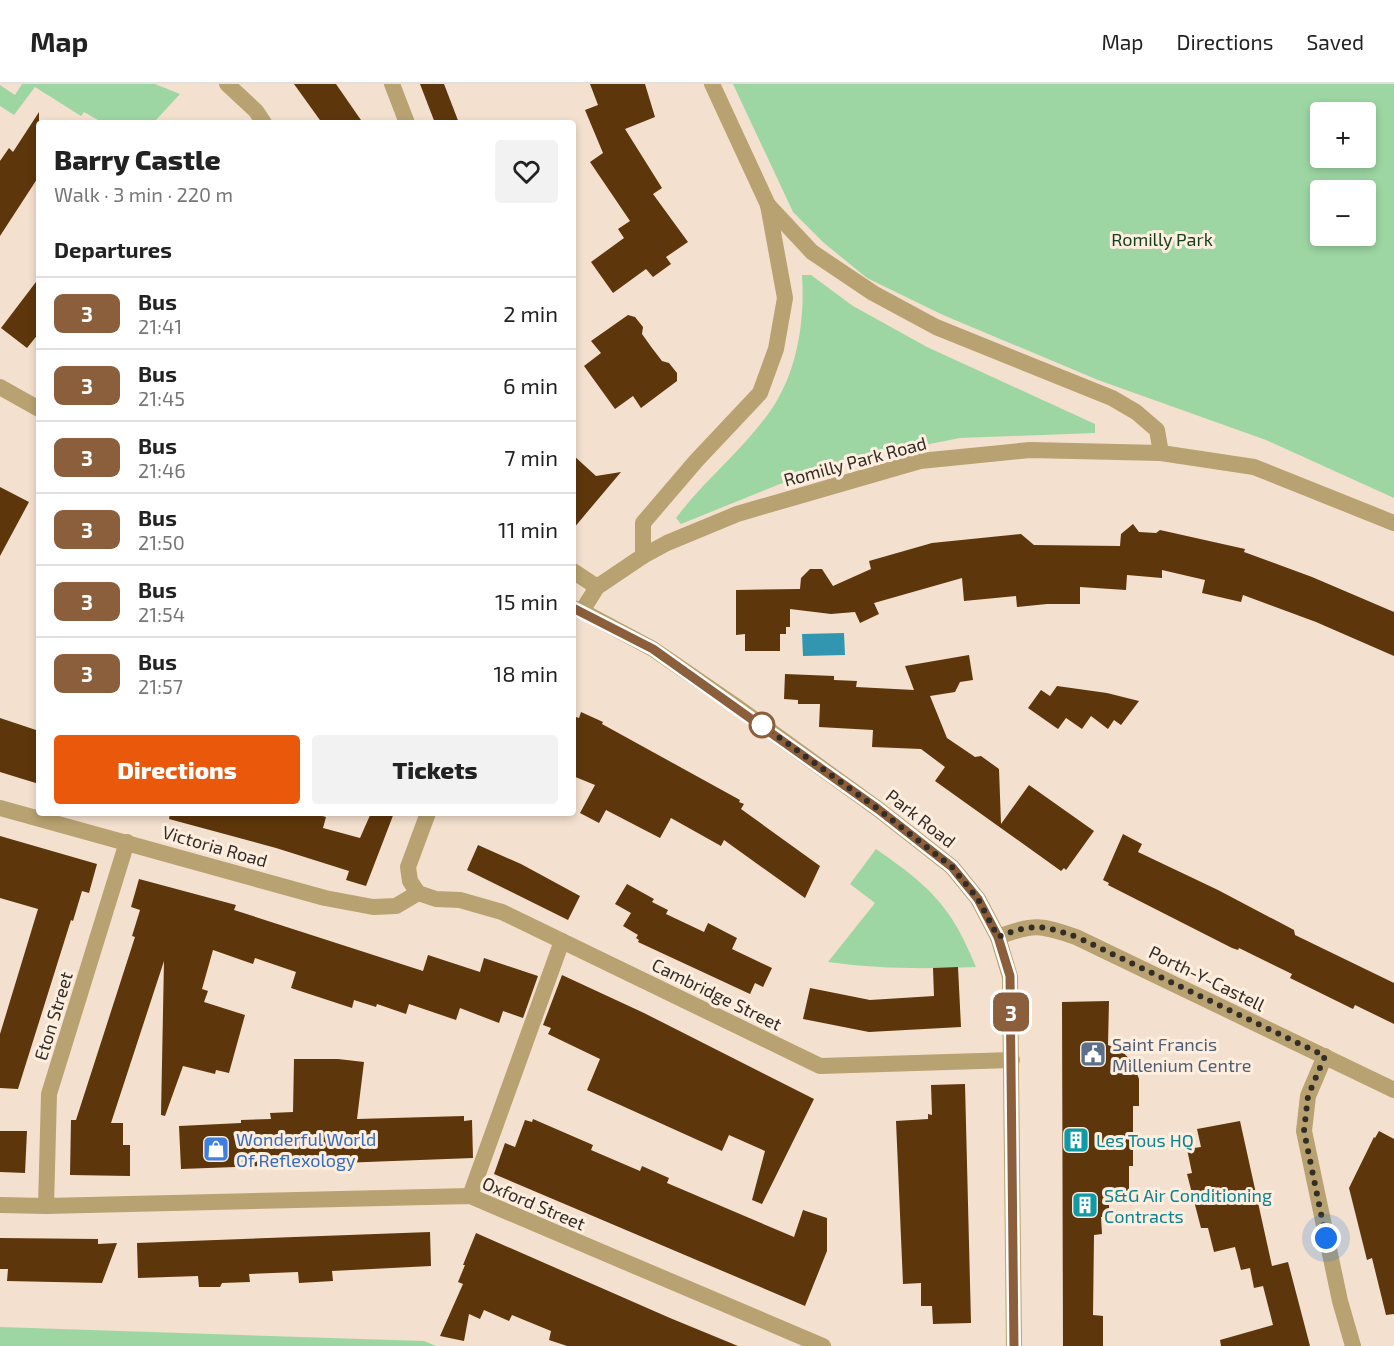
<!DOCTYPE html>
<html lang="en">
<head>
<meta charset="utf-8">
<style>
	:root { --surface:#fff; --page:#f2f2f2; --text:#222; --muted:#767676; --line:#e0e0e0; --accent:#ea580c }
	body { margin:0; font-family:"Exo 2",sans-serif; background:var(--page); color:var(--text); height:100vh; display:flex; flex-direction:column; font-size:22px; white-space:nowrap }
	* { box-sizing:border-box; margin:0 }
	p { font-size:20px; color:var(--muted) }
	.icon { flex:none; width:33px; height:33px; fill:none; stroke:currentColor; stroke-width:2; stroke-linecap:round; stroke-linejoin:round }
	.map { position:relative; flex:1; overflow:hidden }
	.details { position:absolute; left:36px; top:36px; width:540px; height:696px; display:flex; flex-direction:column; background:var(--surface); border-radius:6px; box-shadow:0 3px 9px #0003 }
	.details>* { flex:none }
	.badge { padding:0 12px; border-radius:9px; font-size:21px; line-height:39px }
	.fabs { position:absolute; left:1310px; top:18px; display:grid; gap:12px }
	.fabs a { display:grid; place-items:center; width:66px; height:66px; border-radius:6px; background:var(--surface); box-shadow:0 3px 9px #0003; font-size:30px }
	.you { position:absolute; width:30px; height:30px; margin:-15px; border:4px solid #fff; border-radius:50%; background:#1a73e8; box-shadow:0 0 0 9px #1a73e833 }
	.map>.badge { position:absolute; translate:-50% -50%; box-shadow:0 0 0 3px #fff }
	h2 { padding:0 18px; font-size:22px; line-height:54px }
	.round { display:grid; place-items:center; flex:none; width:63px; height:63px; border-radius:6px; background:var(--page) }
	.headline { display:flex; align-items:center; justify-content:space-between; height:102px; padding:0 18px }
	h1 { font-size:28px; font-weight:800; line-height:45px }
	.button { display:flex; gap:12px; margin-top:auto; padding:12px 18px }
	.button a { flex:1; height:69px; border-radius:6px; background:var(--accent); color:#fff; font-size:24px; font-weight:800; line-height:69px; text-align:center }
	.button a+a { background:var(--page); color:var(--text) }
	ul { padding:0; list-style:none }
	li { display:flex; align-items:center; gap:18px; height:72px; padding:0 18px; border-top:2px solid var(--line) }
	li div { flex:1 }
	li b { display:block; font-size:22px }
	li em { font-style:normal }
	li .badge { min-width:66px; font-weight:700; text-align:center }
	header { display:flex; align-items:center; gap:36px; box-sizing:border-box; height:84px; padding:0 30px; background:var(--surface); border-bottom:2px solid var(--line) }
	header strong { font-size:28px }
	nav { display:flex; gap:33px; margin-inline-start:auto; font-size:21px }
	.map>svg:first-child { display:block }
	.green { fill:#9dd6a3; fill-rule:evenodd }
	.water { fill:#3296b0 }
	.building { fill:#5d360b }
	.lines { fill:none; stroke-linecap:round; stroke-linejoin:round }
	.minor { stroke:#b8a271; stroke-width:16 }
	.tertiary { stroke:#b8a271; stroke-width:16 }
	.line-casing { stroke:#fff; stroke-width:14 }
	.line { stroke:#8b5e3c; stroke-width:9 }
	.walk { stroke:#342d26; stroke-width:6; stroke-dasharray:0 10.8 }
	.stop-dot { fill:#fff; stroke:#8b5e3c; stroke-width:3 }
	.labels { text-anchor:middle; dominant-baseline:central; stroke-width:6; stroke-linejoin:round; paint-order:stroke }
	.park-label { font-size:18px; fill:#143f1d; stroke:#feeedf }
	.street-label { font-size:18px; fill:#342d26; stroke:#feeedf }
	.service-label { font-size:18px; fill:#4e5e75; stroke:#feeedf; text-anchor:start }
	.shop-label { font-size:18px; fill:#366cbe; stroke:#feeedf; text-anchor:start }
	.culture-label { font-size:18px; fill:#0d838f; stroke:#feeedf; text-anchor:start }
</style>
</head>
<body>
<header>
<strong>Map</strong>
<nav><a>Map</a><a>Directions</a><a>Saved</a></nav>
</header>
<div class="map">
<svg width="1394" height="1262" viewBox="0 0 1394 1262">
	<rect width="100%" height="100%" fill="#f4e0ce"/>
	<g class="green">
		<polygon points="22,0 155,0 180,10 156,36 98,36 84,28 81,32 35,3 14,31 0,22 0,1 15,11"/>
		<path d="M733,0H1394V414L1266,356L1098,296L943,231L867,194L824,159L793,128ZM1320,28H1365V74H1320ZM1320,106H1365V152H1320Z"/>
		<path d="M802,191H811L853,222L927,263L1095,340V349L960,354L869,372L780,400L681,440L676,434C706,394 748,362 775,320C798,283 805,234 802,191Z"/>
		<path d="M876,765C929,802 951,821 976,883C923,885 880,885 828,878L875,819L850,800Z"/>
		<polygon points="0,1243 424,1257 436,1262 0,1262"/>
	</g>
	<polygon class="water" points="844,549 845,571 803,572 802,550"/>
	<g class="building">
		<polygon points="294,0 336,0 363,39 322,39"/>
		<polygon points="420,0 444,0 459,39 435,39"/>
		<polygon points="590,0 645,0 655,33 625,45 662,104 653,110 688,158 666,173 671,180 653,193 646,185 613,209 591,178 624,154 618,145 630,137 590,78 603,69 585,26 598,21"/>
		<polygon points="39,28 39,92 0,152 0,77 9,64 13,68"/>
		<polygon points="39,194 39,249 27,264 1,244"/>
		<polygon points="628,231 635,233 643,243 642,250 652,264 662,277 669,279 677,289 677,297 641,324 633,312 615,325 584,282 601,269 591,257"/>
		<polygon points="573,371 596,392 621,388 573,445"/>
		<polygon points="0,403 29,418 0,472"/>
		<polygon points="1133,440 1139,448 1156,449 1160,446 1245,465 1244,468 1312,493 1394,528 1394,572 1316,538 1243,511 1241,518 1202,509 1205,496 1162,486 1162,494 1127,491 1126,506 1080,503 1080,520 1047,520 1017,523 1016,512 964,517 962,494 874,519 879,530 860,539 855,528 831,530 790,525 790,543 786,543 786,550 780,550 780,567 745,567 745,550 736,551 736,506 800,505 801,494 810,485 822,485 833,502 871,485 869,477 932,459 1021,450 1034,461 1120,462 1121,450"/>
		<polygon points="969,571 973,596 960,598 955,608 930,612 947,654 975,673 981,672 999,685 1001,740 1029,701 1094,747 1066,786 1064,784 1061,787 935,697 945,683 921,665 872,663 873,646 819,643 820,620 798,620 798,616 784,615 785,590 834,592 834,596 857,597 856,603 914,606 905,582"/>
		<polygon points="1057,602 1107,609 1139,617 1121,641 1114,636 1108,645 1091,632 1082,645 1066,634 1058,645 1028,624 1041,606 1050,612"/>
		<polygon points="581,628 603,638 602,640 740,716 739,718 744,720 741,725 820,782 805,814 724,756 721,762 671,734 660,754 606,726 599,739 580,729 595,701 573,692 573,632 579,634"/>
		<polygon points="0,634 39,647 39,700 0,688"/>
		<polygon points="170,729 312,729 326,733 323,744 360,754 371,729 394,729 366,802 346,796 349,787 276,764 169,735"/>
		<polygon points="1123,750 1142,760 1138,768 1218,806 1294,846 1295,851 1394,899 1394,940 1355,921 1353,925 1290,894 1292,890 1239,864 1238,866 1232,864 1108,801 1109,799 1103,796"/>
		<polygon points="0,752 97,780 89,809 82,807 73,837 71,836 18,1005 0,1004 0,950 38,825 0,814"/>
		<polygon points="478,761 521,780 580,812 568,836 467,786"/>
		<polygon points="139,795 236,821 234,826 423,887 428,871 480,888 484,874 538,892 523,934 503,927 499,939 460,924 456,936 409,920 406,930 377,920 376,923 354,916 352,924 291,904 296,888 255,874 253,880 213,866 202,905 208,907 204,918 245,931 229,989 216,986 215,990 183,982 165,1032 161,1031 164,877 111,1039 123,1039 123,1061 130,1061 130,1092 70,1091 71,1036 76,1036 135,853 132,852 140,826 131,823"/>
		<polygon points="627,800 654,815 652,818 668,826 666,830 704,848 708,839 737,854 732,865 772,884 763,903 755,899 750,910 638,858 639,856 636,854 638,851 623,842 631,829 615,820"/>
		<polygon points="958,883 961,943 869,948 803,935 810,904 870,916 934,912 933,884"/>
		<polygon points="562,891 644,929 814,1015 762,1120 752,1116 765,1067 729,1051 722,1067 587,1006 600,975 548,950 551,944 543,941"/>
		<polygon points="1109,917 1108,961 1122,967 1133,979 1139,995 1139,1022 1133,1022 1133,1082 1129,1082 1129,1109 1109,1109 1109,1133 1101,1133 1102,1150 1094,1151 1093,1231 1103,1232 1103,1262 1063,1262 1062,918"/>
		<polygon points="294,975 338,975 364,978 357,1035 464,1032 464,1037 472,1036 473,1074 181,1085 179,1042 241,1039 241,1036 271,1035 270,1029 293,1028"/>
		<polygon points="965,1000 971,1239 933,1240 932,1222 921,1222 921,1199 903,1200 896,1037 928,1035 928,1030 932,1031 931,1001"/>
		<polygon points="533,1035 593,1061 591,1066 640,1087 642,1082 669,1094 667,1099 794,1153 803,1126 827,1134 827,1167 805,1222 494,1090 505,1059 515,1063 525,1036 532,1038"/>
		<polygon points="1240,1037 1272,1182 1288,1178 1310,1262 1221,1262 1220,1256 1273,1241 1263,1202 1254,1204 1250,1184 1241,1186 1235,1163 1214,1168 1208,1144 1201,1144 1187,1090 1192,1089 1187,1065 1201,1063 1197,1045"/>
		<polygon points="0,1047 27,1047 25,1089 0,1088"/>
		<polygon points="1379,1047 1394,1055 1394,1230 1386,1231 1372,1174 1367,1176 1349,1104 1374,1053 1375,1054"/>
		<polygon points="430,1148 431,1182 332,1187 333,1197 299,1199 298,1188 249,1190 250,1198 222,1199 220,1203 199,1203 198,1192 138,1194 137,1159"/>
		<polygon points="476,1149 670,1234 738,1262 567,1262 549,1256 551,1247 512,1231 509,1237 484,1226 480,1235 469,1230 464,1257 440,1252 463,1200 458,1198 465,1181 463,1181"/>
		<polygon points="0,1154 98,1155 98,1160 117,1159 102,1199 7,1197 8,1185 0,1185"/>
	</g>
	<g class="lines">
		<g class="minor">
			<polyline points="227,0 256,27 264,39"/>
			<polyline points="392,0 407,39"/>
			<polyline points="712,0 768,121"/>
			<polyline points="573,487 597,503"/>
			<polyline points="582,527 653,565 733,620 878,725 952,783 978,815 998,853 1010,893 1014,1262"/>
			<polyline points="0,724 325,814 373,823 396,822 418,809"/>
			<polyline points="418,809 436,815 460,816 502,828 820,982 1012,976"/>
			<polyline points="418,809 410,797 408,783 428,729"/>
			<path d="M998,853C1034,839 1041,841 1076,853L1394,1006"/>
			<polyline points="1325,972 1308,1012 1304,1047 1340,1217 1353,1262"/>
			<polyline points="470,1112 562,857"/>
			<polyline points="0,1121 46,1122 470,1112 823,1262"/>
			<polyline points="46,1122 49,1010 127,758"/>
		</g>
		<g class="tertiary">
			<polyline points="768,121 812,168 873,209 936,243 1112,314 1136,328 1157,346 1161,369"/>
			<polyline points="0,303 39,325"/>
			<polyline points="643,472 643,439 696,377 760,309 776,265 785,214 768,121"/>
			<polyline points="573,524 582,527 597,503 643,472 667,459 737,430 920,377 1030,366 1161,369 1254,383 1394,439"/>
		</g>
	</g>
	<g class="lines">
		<defs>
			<polyline id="line" points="573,524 653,565 878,725 952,783 978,815 998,853 1010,892 1014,1262"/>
		</defs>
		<use href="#line" class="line-casing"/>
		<use href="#line" class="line"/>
		<path class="walk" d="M762,641L878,725L952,783L978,815L998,853C1034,839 1041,841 1077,853L1325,972L1308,1012L1304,1047L1326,1154"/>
	</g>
	<defs>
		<symbol id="civic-square" viewBox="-11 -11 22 22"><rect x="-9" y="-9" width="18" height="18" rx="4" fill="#5c6f8a" stroke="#feeedf"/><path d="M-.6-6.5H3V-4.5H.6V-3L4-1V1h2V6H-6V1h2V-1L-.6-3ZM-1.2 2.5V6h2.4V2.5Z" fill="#fff"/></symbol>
		<symbol id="building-square" viewBox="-11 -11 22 22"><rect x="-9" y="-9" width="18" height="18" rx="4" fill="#0f9aa8" stroke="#feeedf"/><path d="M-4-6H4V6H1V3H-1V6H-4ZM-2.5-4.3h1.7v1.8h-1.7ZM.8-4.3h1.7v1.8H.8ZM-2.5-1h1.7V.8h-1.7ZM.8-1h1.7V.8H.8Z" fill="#fff"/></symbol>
		<symbol id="shop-square" viewBox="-11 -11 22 22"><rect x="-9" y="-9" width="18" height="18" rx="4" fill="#3f7fe0" stroke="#feeedf"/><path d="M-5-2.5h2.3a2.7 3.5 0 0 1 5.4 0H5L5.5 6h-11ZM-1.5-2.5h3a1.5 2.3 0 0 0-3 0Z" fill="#fff"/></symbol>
	</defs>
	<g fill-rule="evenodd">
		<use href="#civic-square" x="1078" y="955" width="30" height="30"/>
		<use href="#building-square" x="1061" y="1041" width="30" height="30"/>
		<use href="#shop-square" x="201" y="1050" width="30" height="30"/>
		<use href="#building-square" x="1070" y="1106" width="30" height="30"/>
	</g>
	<circle class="stop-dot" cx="762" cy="641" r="12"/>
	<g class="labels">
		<g class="park-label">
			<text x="1162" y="155">Romilly Park</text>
		</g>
		<g class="street-label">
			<text transform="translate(855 377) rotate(-15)">Romilly Park Road</text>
			<text transform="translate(921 734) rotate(38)">Park Road</text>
			<text transform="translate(215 762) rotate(16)">Victoria Road</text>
			<text transform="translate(1207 894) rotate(26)">Porth-Y-Castell</text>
			<text transform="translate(717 910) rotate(26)">Cambridge Street</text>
			<text transform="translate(53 932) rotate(-73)">Eton Street</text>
			<text transform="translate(534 1119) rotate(23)">Oxford Street</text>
		</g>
		<g class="service-label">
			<text x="1112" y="960">Saint Francis<tspan x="1112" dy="21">Millenium Centre</tspan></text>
		</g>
		<g class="shop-label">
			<text x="236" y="1055">Wonderful World<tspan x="236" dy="21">Of Reflexology</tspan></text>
		</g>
		<g class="culture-label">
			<text x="1096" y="1056">Les Tous HQ</text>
			<text x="1104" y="1111">S&amp;G Air Conditioning<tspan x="1104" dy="21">Contracts</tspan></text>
		</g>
	</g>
</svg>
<div class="fabs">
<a>+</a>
<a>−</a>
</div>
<div class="you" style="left:1326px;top:1154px"></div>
<b class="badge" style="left:1011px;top:928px;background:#8b5e3c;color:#fff">3</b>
<section class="details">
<div class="headline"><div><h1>Barry Castle</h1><p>Walk · 3 min · 220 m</p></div><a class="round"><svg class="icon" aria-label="heart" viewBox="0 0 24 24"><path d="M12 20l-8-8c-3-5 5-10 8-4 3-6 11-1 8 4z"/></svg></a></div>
<h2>Departures</h2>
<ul>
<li><span class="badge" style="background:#8b5e3c;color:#fff">3</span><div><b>Bus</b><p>21:41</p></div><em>2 min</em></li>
<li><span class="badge" style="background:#8b5e3c;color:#fff">3</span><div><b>Bus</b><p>21:45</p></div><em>6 min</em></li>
<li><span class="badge" style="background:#8b5e3c;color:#fff">3</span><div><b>Bus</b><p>21:46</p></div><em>7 min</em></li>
<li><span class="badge" style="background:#8b5e3c;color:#fff">3</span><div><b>Bus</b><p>21:50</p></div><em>11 min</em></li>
<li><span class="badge" style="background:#8b5e3c;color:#fff">3</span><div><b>Bus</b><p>21:54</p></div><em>15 min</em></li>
<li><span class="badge" style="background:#8b5e3c;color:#fff">3</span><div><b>Bus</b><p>21:57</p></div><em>18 min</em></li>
</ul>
<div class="button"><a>Directions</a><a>Tickets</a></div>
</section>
</div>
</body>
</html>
